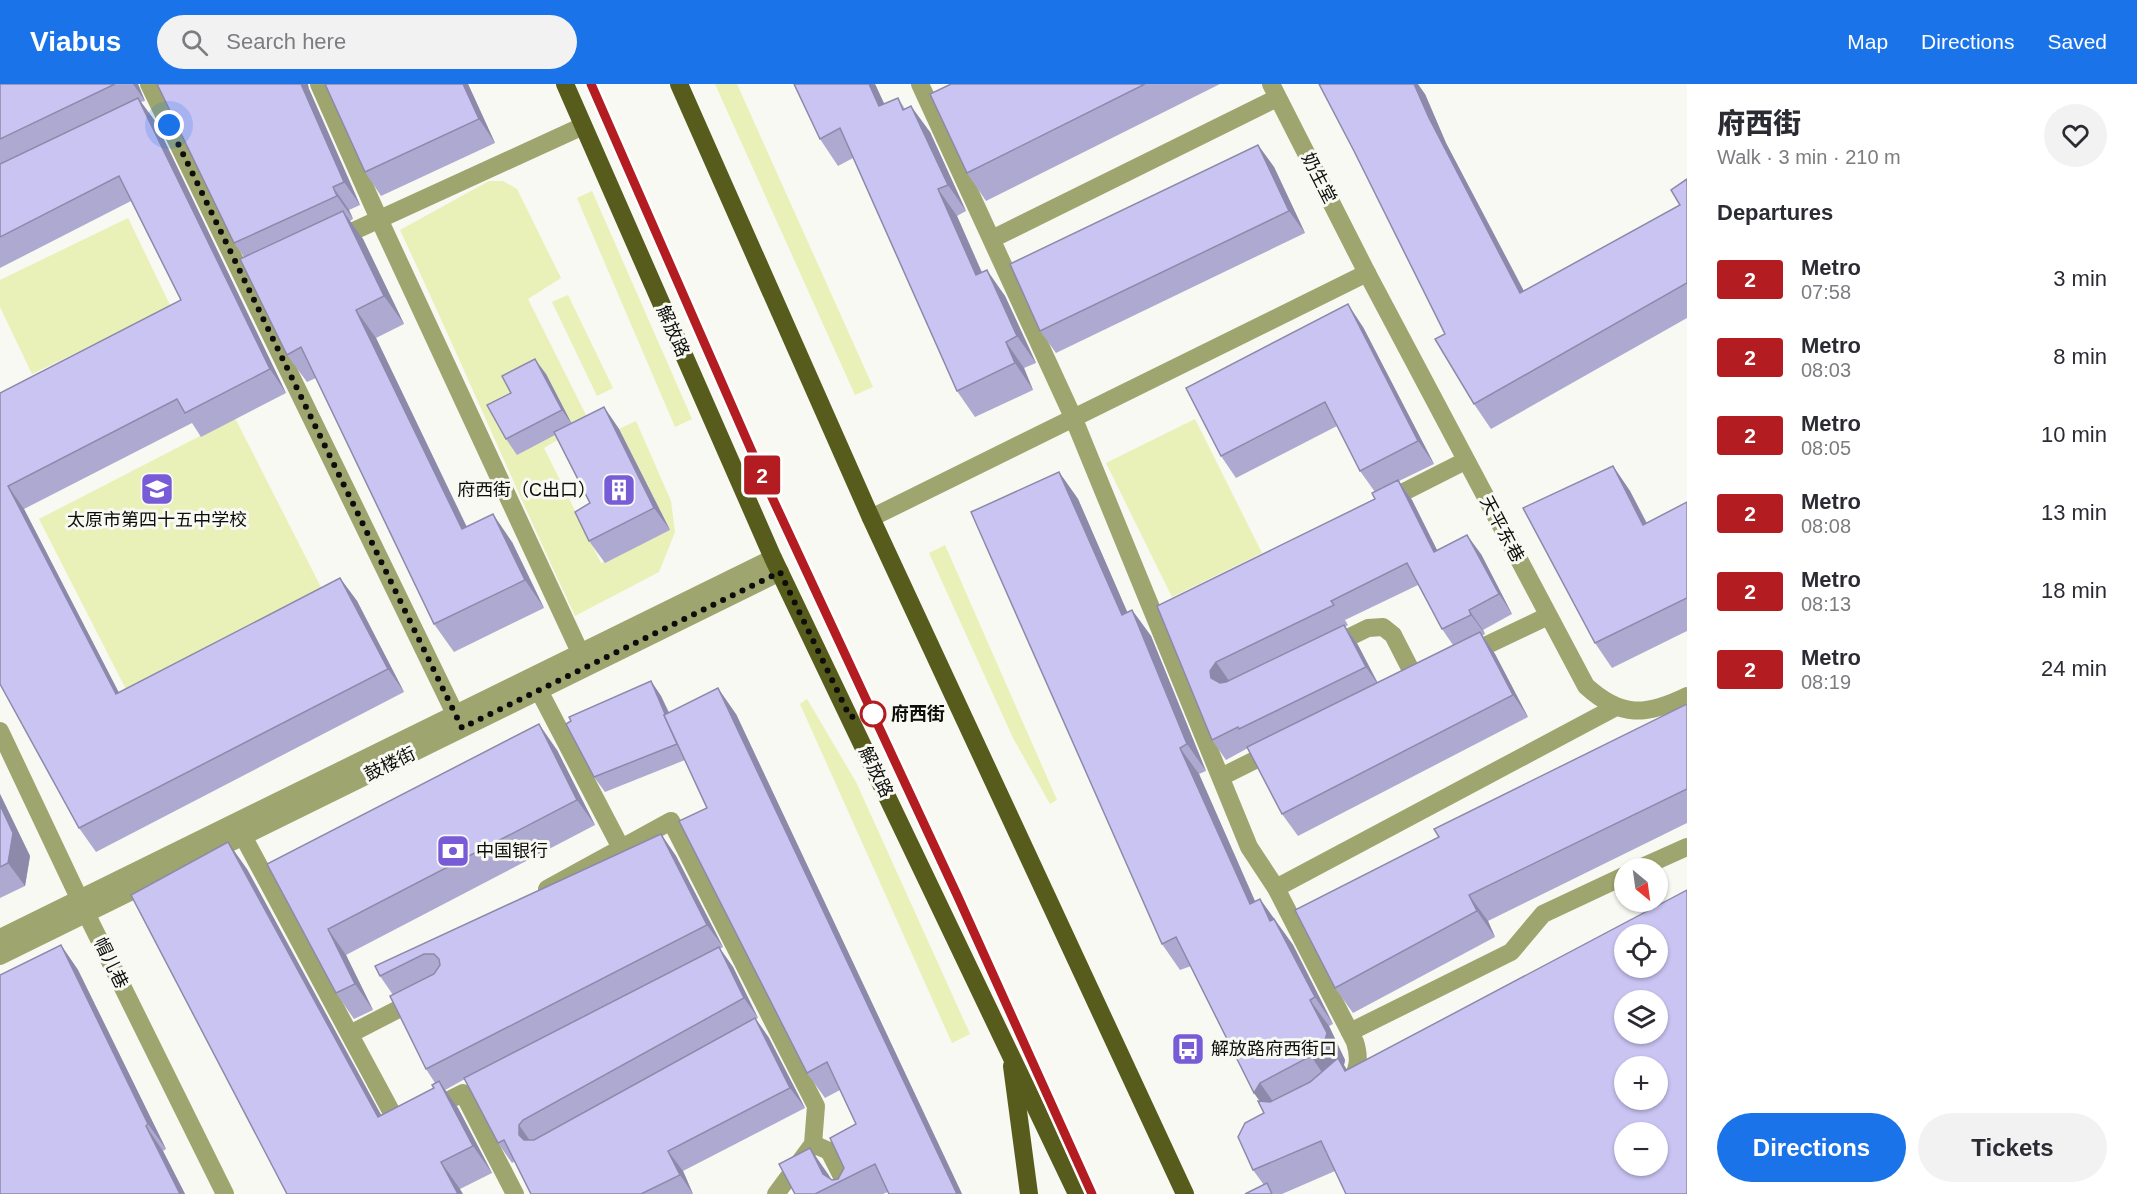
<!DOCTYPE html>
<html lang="en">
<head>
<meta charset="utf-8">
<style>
	:root { --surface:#fff; --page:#f2f2f3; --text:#2b2b33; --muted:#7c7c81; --accent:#1a73e8 }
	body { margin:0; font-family:Arial,"Noto Sans SC",sans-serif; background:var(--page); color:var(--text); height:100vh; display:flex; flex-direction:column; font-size:22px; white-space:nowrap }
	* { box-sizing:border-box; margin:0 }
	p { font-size:20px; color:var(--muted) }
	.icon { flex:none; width:33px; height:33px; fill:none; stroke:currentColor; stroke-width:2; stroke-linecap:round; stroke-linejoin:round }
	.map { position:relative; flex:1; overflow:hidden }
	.sheet { display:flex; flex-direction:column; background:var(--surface); width:450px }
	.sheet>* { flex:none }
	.badge { padding:0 12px; border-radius:4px; font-size:21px; line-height:39px }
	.needle { width:39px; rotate:151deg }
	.tools { position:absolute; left:1614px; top:774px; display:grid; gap:12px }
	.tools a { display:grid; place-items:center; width:54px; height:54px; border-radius:50%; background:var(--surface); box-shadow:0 2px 4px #0004; font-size:30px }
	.you { position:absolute; width:30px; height:30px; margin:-15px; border:4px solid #fff; border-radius:50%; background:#1a73e8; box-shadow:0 0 0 9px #1a73e833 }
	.map>.badge { position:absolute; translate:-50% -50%; box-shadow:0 0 0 3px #fff }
	h2 { padding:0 30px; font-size:22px; line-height:54px }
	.round { display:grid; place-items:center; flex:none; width:63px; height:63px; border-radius:32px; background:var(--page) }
	.overview { display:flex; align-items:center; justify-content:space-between; height:102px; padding:0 30px }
	h1 { font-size:28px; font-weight:800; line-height:45px }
	.cta { display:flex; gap:12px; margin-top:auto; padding:12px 30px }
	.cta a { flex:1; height:69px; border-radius:36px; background:var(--accent); color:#fff; font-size:24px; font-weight:800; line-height:69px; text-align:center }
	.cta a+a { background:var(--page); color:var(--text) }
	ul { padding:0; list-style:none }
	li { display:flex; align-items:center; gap:18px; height:78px; padding:0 30px }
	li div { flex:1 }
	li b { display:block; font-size:22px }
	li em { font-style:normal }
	li .badge { min-width:66px; font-weight:700; text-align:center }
	header { display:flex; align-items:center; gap:36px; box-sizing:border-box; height:84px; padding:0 30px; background:var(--accent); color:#fff }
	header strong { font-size:28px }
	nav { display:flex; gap:33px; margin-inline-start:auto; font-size:21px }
	.search { width:420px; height:54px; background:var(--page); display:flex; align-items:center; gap:15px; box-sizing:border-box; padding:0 21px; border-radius:33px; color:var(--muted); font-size:22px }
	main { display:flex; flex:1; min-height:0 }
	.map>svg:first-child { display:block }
	.green { fill:#e9f0b8 }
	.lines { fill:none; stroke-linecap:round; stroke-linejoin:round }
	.minor { stroke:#9fa56e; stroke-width:18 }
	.major { stroke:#575c1c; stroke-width:18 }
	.wall { fill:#aea9d1; fill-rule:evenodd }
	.shaded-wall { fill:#8d89aa }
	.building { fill:#cac4f3; stroke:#8d89aa; stroke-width:1.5; fill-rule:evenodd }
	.line-casing { stroke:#fff; stroke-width:14 }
	.line { stroke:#b31c21; stroke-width:9 }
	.walk { stroke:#0d0d0b; stroke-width:6; stroke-dasharray:0 10.8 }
	.stop-dot { fill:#fff; stroke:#b31c21; stroke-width:3 }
	.labels { text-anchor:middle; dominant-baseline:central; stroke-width:6; stroke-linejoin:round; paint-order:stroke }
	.street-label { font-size:18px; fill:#0d0d0b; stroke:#f8f9f2 }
	.poi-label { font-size:18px; fill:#0d0d0b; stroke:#f8f9f2; text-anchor:start }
	.stop-label { font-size:18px; font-weight:bold; fill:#0d0d0b; stroke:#f8f9f2; text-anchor:start }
</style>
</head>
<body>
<header>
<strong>Viabus</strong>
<div class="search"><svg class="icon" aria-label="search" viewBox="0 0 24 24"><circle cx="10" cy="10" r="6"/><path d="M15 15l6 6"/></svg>Search here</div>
<nav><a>Map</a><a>Directions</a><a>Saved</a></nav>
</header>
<main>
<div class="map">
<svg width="1687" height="1110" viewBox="0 0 1687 1110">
	<rect width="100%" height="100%" fill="#f8f9f2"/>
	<g class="green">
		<polygon points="715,0 737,0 873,303 855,311"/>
		<path d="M489,97H503L517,105L561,194L528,215L589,337L544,364L601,479L670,446L619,345L636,337L671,417L675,448L659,488L575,532C515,404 460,274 400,146Z"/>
		<polygon points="592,107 692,335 675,343 577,114"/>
		<polygon points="128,134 171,223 32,290 0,223 0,196"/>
		<polygon points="568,211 613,304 597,312 552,218"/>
		<polygon points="235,334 330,521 134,621 39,435"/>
		<polygon points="1195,335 1262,469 1172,513 1106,379"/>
		<polygon points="945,461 1057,716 1050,720 1013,654 929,469"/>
		<polygon points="807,615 856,698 970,950 952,959 800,620"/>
	</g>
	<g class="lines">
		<g class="minor">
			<polyline points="149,0 460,640"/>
			<polyline points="319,0 379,135 585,579"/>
			<path d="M920,0L1073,333L1249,763L1276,804L1355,958C1360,974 1359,988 1347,1000"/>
			<path d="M1271,0L1367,189L1586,602C1621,634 1646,632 1687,612"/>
			<polyline points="992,155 1277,14"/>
			<polyline points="334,156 583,42"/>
			<polyline points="1384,418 1465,377"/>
			<polyline points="871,434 1367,189"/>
			<polyline points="1329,563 1368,544 1383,543 1393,551 1416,596"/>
			<polyline points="1466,571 1548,532"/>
			<polyline points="534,597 621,764"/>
			<polyline points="0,647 87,831 225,1110"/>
			<polyline points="1221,693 1275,666"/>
			<polyline points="237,741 399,1042 404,1039"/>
			<polyline points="1640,784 1687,763"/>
			<polyline points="1276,804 1614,624"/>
			<polyline points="547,805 671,737 816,1022 813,1060 776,1110"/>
			<polyline points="0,854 773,474"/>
			<polyline points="0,872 780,488"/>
			<polyline points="1350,948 1511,868 1543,830 1624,792"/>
			<polyline points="350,950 418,915"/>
			<polyline points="431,1025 463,1009 515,1110"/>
			<polyline points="813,1060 829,1067 851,1110"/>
		</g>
		<g class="major">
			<polyline points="565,0 773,474 1077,1110"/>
			<polyline points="679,0 871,434 1185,1110"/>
			<polyline points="1012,982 1029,1110"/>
		</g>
	</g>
	<g class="wall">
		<polygon points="0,0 138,0 145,17 141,18 155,37 286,309 201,353 192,339 24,425 119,609 340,494 357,517 404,608 96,768 79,744 0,600 0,309 181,216 131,117 0,184"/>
		<polygon points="468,0 495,59 381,112 365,88"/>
		<polygon points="794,0 875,0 884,20 898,14 905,25 930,48 966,127 957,132 982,188 1005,212 1036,279 1024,284 1033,306 975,333 957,307 853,74 838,82 820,55"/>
		<polygon points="951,0 1220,0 986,117 967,89"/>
		<polygon points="309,5 360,121 349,126 353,135 350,137 363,155 404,240 376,254 467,443 512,458 544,524 454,568 434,540 316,294 307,298 287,271 244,173 234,159"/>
		<polygon points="1425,10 1446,59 1524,207 1680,121 1687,95 1687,234 1491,345 1474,320 1445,250 1354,67"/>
		<polygon points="1258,61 1274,83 1305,149 1056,269 1040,247"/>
		<path d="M1363,243L1434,380L1399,397L1412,416L1437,466L1481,470L1512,530L1483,546L1485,550L1482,552L1495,570L1528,633L1298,752L1282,730L1248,664L1226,676L1212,656L1157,522L1375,415V408L1360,387L1337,342L1236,394L1221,372ZM1418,501L1442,545L1453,561L1378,599L1358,561L1345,543L1348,541L1345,536Z"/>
		<polygon points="546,290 571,339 604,323 619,345 670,446 605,479 589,457 590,419 555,351 517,371 506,355 511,309"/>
		<polygon points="1613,382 1630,407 1647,439 1687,418 1687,547 1612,584 1595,559"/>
		<polygon points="1059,388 1078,415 1127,528 1132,526 1151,552 1206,687 1199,690 1255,817 1260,815 1293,861 1333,940 1329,942 1345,976 1344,981 1335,1087 1282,1110 1245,1110 1264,1101 1253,1086 1264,1029 1260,1017 1254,1009 1191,882 1180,886 1162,860"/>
		<polygon points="651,597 661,612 669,628 736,630 962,1110 889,1110 888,1108 883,1110 795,1110 828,1090 832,1096 838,1095 844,1084 856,1040 840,1006 825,1014 807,989 707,724 685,676 605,708 594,693 571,637"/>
		<polygon points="1687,620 1687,739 1488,837 1495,853 1353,929 1335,904 1439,753"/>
		<polygon points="557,666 595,741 346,871 373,926 354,935 336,909 267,780"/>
		<polygon points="0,710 30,772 25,802 0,814"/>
		<polygon points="661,750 676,772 723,863 720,865 733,883 758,934 756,935 769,954 805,1024 683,1087 693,1110 531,1110 515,1077 512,1079 498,1059 465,995 445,1006 458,1024 492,1089 460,1105 287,1110 247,785 381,1031 434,1004 435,999 426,985 393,911 380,892"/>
		<polygon points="61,861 78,886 166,1065 163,1067 185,1110 0,1110"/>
	</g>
	<g class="shaded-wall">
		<polygon points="133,0 138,0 145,17"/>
		<polygon points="301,0 308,0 309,5 360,121 344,98"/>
		<polygon points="463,0 468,0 495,59 479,35"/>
		<polygon points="869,0 875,0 898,49 879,22"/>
		<polygon points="1414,0 1418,0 1425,10 1446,59 1538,234 1520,209 1429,34"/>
		<polygon points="138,14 155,37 286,309 270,285"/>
		<polygon points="911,22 930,48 966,127 948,101"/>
		<polygon points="1258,61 1274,83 1305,149 1289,127"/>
		<polygon points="333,103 349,126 353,135 337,112"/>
		<polygon points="938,105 957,132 994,217 976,191"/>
		<polygon points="343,127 363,155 404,240 384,212"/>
		<polygon points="987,186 1005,212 1036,279 1017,252"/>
		<polygon points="1348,220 1363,243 1434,380 1418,357"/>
		<polygon points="356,226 376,254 481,473 462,445"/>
		<polygon points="1006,258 1024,284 1033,306 1015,279"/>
		<polygon points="535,275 546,290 573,342 562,326"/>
		<polygon points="604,323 619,345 670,446 654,424"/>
		<polygon points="1613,382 1630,407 1660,466 1643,441"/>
		<polygon points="1059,388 1078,415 1140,557 1122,531"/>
		<polygon points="1398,396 1412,416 1448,488 1434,468"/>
		<polygon points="8,402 24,425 132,634 116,610"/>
		<polygon points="493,430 512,458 544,524 525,496"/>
		<polygon points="1467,451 1481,470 1512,530 1499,510"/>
		<polygon points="340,494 357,517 404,608 388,585"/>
		<polygon points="1132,526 1151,552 1206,687 1187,660"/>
		<polygon points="1469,526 1483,546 1485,550 1471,531"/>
		<polygon points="1344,541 1358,561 1379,602 1366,583"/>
		<polygon points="1480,548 1495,570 1528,633 1513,611"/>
		<polygon points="1216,578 1230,598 1224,607 1211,594 1210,587"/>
		<polygon points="651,597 661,612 689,674 678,659"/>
		<polygon points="718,604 736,630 962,1110 957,1110"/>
		<polygon points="539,640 557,666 595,741 577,716"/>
		<polygon points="1180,664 1199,690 1268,847 1250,820"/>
		<polygon points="0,710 30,772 25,802 8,779 0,721"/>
		<polygon points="661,750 676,772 723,863 707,841"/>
		<polygon points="228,758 247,785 397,1060 378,1033"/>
		<polygon points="1469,811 1488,837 1495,853 1477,827"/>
		<polygon points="1260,815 1293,861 1333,940 1315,913 1270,837"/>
		<polygon points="328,845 346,871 373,926 355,900"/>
		<polygon points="61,861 78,886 166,1065 148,1040"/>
		<polygon points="719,863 733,883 758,934 744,914"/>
		<polygon points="1310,916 1329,942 1345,976 1344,981 1358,1002 1329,999 1311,972"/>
		<polygon points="755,934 769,954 805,1024 790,1004"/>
		<polygon points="439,997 458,1024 492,1089 473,1062"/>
		<polygon points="1260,999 1279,1026 1273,1036 1254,1009"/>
		<polygon points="519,1041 533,1061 533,1071 519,1051"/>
		<polygon points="146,1042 163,1067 185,1110 180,1110"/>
		<polygon points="810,1064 828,1090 834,1101 823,1090"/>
		<polygon points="668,1067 683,1087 693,1110 680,1091"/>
		<polygon points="441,1078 460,1105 463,1110 458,1110"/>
	</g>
	<g class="building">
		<polygon points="0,0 115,0 0,55"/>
		<polygon points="157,0 301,0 344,98 333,103 337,112 234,159"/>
		<polygon points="325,0 463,0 479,35 365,88"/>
		<polygon points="794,0 869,0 879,22 898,14 903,26 911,22 948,101 938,105 976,191 987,186 1017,252 1006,258 1015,279 957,307 840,44 820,55"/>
		<polygon points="951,0 1145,0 967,89 930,10"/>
		<polygon points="1319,0 1414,0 1429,34 1520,209 1680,121 1671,106 1687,95 1687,199 1474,320 1435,255 1445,250 1354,67"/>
		<polygon points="138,14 270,285 185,329 177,315 8,402 116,610 340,494 388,585 79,744 0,600 0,309 181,216 119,92 0,153 0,80"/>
		<polygon points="1258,61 1289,127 1040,247 1010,180"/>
		<polygon points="343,127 384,212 356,226 462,445 493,430 525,496 434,540 301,263 287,271 240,175"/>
		<polygon points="1348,220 1418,357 1360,387 1325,318 1221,372 1186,304"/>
		<polygon points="535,275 562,326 506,355 487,321 511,309 502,292"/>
		<polygon points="604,323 654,424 589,457 575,428 590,419 554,348"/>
		<polygon points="1613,382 1643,441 1687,418 1687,514 1595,559 1523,424"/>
		<polygon points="1059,388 1122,531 1132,526 1187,660 1180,664 1250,820 1260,815 1270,837 1274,835 1315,913 1310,916 1327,949 1325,956 1311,972 1260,999 1254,1009 1176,853 1162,860 971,428"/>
		<polygon points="1398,396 1434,468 1467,451 1499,510 1469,526 1471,531 1442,545 1407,479 1331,517 1334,521 1216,578 1210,587 1211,594 1220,599 1226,598 1344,541 1366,583 1239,645 1238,643 1212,656 1157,522 1375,415 1372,409"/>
		<polygon points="1480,548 1513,611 1282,730 1247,663"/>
		<polygon points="651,597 665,630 664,631 677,660 594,693 566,640 571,637 569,633"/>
		<polygon points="718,604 957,1110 889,1110 875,1080 815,1110 795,1110 779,1080 810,1064 823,1090 832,1096 838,1095 844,1084 830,1054 856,1040 827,978 807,989 679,737 707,724 664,631"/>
		<polygon points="1687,620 1687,705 1469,811 1477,827 1335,904 1295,826 1439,753 1434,745"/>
		<polygon points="539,640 577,716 328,845 355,900 336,909 267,780"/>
		<polygon points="0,721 13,749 8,779 0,783"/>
		<polygon points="661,750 707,841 426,985 390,912 434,890 440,881 439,875 434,870 424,870 380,892 375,882"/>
		<polygon points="228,758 378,1033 434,1004 432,1001 439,997 473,1062 441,1078 458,1110 287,1110 131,811"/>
		<path d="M1687,806V1110H1346L1321,1057L1253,1086L1238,1053L1245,1039L1264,1029L1258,1017L1270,1018L1310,998L1338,974L1345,987ZM1624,850H1658V884H1624ZM1624,916H1658V950H1624ZM1624,982H1658V1016H1624ZM1624,1048H1658V1082H1624Z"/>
		<polygon points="61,861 148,1040 146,1042 180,1110 0,1110 0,891"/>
		<polygon points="719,863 744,914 523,1036 519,1041 519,1051 524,1056 534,1056 755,934 790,1004 668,1067 680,1091 641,1110 531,1110 504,1056 498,1059 464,994"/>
		<polygon points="1267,1099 1272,1110 1245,1110"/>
	</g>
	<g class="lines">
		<defs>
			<polyline id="line" points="591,0 770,409 958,813 1092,1110"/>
		</defs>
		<use href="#line" class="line-casing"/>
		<use href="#line" class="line"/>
		<polyline class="walk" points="169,41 462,644 780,488 850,633 873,630"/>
	</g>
	<defs>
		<symbol id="school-square" viewBox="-11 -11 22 22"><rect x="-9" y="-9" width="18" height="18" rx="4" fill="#785bd6" stroke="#f8f9f2"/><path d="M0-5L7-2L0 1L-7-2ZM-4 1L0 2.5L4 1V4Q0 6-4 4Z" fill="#fff"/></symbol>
		<symbol id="building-square" viewBox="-11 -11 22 22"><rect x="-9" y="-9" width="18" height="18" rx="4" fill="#785bd6" stroke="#f8f9f2"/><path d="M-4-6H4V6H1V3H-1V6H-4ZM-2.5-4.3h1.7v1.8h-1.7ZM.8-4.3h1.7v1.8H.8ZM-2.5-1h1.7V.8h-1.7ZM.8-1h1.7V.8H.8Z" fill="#fff"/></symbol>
		<symbol id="bank-square" viewBox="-11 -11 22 22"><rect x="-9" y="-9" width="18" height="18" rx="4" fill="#785bd6" stroke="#f8f9f2"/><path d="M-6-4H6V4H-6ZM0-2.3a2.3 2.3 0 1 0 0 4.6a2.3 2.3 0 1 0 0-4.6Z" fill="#fff"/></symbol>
		<symbol id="bus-square" viewBox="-11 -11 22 22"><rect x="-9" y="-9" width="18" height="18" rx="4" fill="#785bd6" stroke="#f8f9f2"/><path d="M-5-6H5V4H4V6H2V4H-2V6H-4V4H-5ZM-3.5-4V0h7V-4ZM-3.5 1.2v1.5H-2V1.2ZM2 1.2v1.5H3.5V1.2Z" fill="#fff"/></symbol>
	</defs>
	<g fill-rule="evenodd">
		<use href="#school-square" x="138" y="386" width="38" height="38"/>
		<use href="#building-square" x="600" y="387" width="38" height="38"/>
		<use href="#bank-square" x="434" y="748" width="38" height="38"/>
		<use href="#bus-square" x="1169" y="946" width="38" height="38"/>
	</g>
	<circle class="stop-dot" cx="873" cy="630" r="12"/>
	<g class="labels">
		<g class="street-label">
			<text transform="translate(1319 94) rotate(63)">奶生堂</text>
			<text transform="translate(673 247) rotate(66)">解放路</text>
			<text transform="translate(1502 445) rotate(62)">天平东巷</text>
			<text transform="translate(390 680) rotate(-26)">鼓楼街</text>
			<text transform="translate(876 688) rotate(64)">解放路</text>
			<text transform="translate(111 879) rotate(64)">帽儿巷</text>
		</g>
		<g class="poi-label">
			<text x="596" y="406" text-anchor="end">府西街（C出口）</text>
			<text x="157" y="436" text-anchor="middle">太原市第四十五中学校</text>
			<text x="476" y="767">中国银行</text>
			<text x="1211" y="965">解放路府西街口</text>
		</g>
		<g class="stop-label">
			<text x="891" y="630">府西街</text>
		</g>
	</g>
</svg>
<div class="tools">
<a><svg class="needle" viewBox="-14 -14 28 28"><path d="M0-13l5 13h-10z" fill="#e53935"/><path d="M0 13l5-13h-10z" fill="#7c7c81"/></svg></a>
<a><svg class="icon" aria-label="locate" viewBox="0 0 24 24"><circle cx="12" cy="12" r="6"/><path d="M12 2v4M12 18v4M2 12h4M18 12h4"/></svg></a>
<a><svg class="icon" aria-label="layers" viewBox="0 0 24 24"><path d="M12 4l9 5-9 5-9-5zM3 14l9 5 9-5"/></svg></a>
<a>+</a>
<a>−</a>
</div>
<div class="you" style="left:169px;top:41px"></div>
<b class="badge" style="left:762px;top:391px;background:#b31c21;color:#fff">2</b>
</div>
<section class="sheet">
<div class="overview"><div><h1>府西街</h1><p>Walk · 3 min · 210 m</p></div><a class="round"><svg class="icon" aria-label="heart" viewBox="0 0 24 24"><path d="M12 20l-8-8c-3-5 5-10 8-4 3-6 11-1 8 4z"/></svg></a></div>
<h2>Departures</h2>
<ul>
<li><span class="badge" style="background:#b31c21;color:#fff">2</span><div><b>Metro</b><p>07:58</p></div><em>3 min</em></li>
<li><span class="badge" style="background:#b31c21;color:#fff">2</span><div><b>Metro</b><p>08:03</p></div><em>8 min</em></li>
<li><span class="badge" style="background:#b31c21;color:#fff">2</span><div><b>Metro</b><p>08:05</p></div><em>10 min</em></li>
<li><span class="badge" style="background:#b31c21;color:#fff">2</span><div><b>Metro</b><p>08:08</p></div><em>13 min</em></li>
<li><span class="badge" style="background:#b31c21;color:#fff">2</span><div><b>Metro</b><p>08:13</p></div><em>18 min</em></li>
<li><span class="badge" style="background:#b31c21;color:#fff">2</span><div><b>Metro</b><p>08:19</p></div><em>24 min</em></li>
</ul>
<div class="cta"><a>Directions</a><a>Tickets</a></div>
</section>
</main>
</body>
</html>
